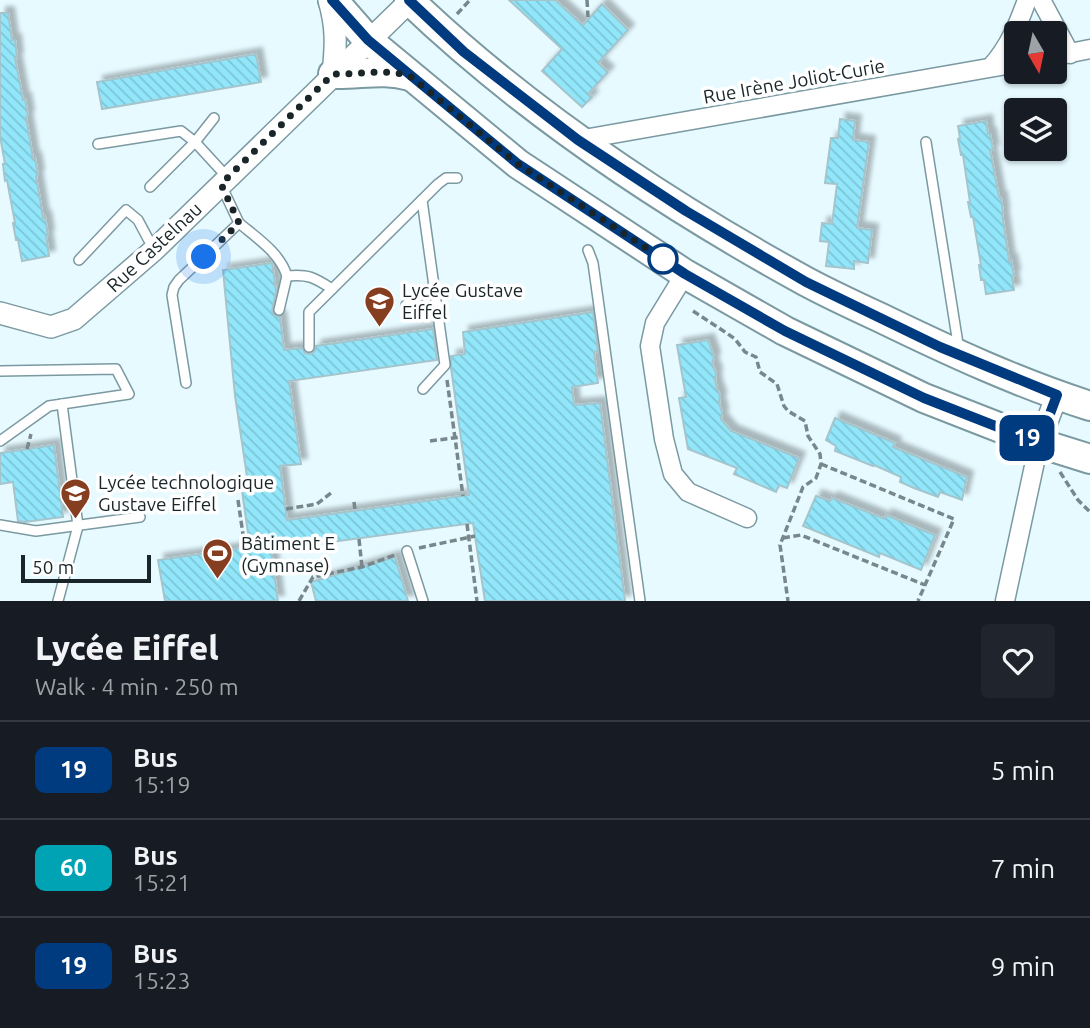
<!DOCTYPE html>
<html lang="en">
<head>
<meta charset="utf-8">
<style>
	:root { --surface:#171b24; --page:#20242c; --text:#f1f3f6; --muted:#9ea1a6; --line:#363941 }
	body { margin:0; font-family:Ubuntu,sans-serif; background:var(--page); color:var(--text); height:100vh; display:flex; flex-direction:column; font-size:26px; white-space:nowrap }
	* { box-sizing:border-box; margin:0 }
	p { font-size:23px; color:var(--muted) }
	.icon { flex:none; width:38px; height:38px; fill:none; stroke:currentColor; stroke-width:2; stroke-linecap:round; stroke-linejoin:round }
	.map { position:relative; height:601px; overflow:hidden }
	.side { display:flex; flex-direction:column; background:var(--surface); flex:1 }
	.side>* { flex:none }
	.badge { padding:0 14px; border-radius:10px; font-size:24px; line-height:46px }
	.needle { width:46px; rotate:171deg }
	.controls { position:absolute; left:1004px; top:21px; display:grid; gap:14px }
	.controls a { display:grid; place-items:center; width:63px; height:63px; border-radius:7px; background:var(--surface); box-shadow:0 2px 5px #0004; font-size:35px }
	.scale { position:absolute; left:21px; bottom:18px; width:130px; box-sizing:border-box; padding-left:7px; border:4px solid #192528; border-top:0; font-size:19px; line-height:24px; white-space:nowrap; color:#192528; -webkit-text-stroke:5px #fff; paint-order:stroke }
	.you { position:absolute; width:35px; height:35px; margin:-18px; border:5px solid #fff; border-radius:50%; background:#1a73e8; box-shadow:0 0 0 10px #1a73e833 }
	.map>.badge { position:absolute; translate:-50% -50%; box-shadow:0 0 0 4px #fff }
	.round { display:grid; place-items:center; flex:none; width:74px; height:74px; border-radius:7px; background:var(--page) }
	.summary { display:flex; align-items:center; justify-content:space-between; height:119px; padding:0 35px }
	h1 { font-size:33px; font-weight:800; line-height:52px }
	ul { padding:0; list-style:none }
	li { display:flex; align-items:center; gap:21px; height:98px; padding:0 35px; border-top:2px solid var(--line) }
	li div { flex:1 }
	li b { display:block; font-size:26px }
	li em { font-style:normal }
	li .badge { min-width:77px; font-weight:700; text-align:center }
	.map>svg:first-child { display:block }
	.building { fill:url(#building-back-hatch); stroke:#a5c4cc; stroke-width:2; filter:url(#shadow) }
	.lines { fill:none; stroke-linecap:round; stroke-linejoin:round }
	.service-casing { stroke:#7b99a1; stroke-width:12 }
	.minor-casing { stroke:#7b99a1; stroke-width:21 }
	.tertiary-casing { stroke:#7b99a1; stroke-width:24 }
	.primary-casing { stroke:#7b99a1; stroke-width:32 }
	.path { stroke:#78878b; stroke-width:3.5; stroke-dasharray:7 3.5; stroke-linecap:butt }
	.service { stroke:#fff; stroke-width:9 }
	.minor { stroke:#fff; stroke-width:18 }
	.tertiary { stroke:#fff; stroke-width:21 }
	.primary { stroke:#fff; stroke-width:28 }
	.line-casing { stroke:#fff; stroke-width:16 }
	.line { stroke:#003b80; stroke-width:10 }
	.walk { stroke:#192528; stroke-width:7; stroke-dasharray:0 12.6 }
	.stop-dot { fill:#fff; stroke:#003b80; stroke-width:3.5 }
	.labels { text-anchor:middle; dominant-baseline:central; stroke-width:7; stroke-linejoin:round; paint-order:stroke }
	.street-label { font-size:19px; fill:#192528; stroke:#fff }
	.poi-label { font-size:19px; fill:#192528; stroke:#fff; text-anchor:start }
</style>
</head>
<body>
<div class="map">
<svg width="1090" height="601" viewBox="0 0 1090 601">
	<defs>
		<pattern id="building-back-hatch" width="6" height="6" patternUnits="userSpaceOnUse" patternTransform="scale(1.75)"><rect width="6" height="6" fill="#91e6fa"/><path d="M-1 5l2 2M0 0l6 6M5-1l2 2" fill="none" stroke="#7cc5d6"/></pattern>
		<filter id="shadow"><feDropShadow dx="6" dy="-6" stdDeviation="2" flood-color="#0004"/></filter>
	</defs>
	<rect width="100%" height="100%" fill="#e6faff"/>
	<g class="building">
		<polygon points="509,0 555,0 583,25 602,4 628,30 598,63 608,72 588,94 592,97 582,107 542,71 562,49"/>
		<polygon points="0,13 8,13 12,40 15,40 17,58 15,58 23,100 25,99 28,116 26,117 33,159 35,158 38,175 36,176 43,218 45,217 48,235 46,235 49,256 22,261 18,240 16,240 13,223 15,223 7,180 5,181 3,164 5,164 0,136"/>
		<polygon points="256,54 261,82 102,109 97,82"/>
		<polygon points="840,119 855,121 853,140 869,142 857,228 872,230 868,263 854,261 854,269 826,266 829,242 820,241 822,223 832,224 837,184 825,183 831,138 838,138"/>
		<polygon points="986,121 988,134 990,134 993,150 990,150 999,197 1001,198 1003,213 1002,213 1009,261 1011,260 1014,275 1012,276 1014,290 986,294 984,280 981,280 979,265 981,265 973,217 971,217 968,202 970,202 963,155 961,155 958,139 960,138 958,126"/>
		<polygon points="272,263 276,291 272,311 275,316 280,317 284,350 302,348 305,353 310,354 315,351 316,346 433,329 437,360 289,381 301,464 280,466 287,520 469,495 451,368 451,356 465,354 463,332 593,312 598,351 594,352 598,383 572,387 574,405 600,403 625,601 485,601 473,523 271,550 278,601 165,601 158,560 250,547 241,484 248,483 235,396 223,270"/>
		<polygon points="708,340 714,357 712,364 716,373 715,380 717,389 720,396 719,403 722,412 721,419 731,431 799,458 787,488 779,485 776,492 734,474 737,468 688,449 679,398 686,397 677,345"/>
		<polygon points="835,418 895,443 893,447 967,477 962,500 940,492 938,497 914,488 900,482 901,477 874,465 873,466 835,451 836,446 826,440"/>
		<polygon points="54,445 63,517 25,522 18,521 13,482 0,484 0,453"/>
		<polygon points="816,496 830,501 832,498 885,519 886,515 935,535 921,570 880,553 879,557 803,526"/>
		<polygon points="395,557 408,601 316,601 311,582"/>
	</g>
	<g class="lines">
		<defs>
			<g id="service">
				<polyline points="926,142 959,350"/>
				<polyline points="98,144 181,131 195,142 228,178"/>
				<polyline points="150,187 195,142 214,118"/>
				<polyline points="422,200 445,365 423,389"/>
				<path d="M239,223C257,238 280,253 287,276C308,274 314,277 332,289"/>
				<polyline points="588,250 593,263 640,601"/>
				<polyline points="79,260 126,210 138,220 153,248"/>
				<polyline points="406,305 434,286"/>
				<polyline points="279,310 287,276"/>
				<polyline points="309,347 309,312 438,184 446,178 457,178"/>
				<polyline points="0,371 116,369 129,394 49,406 0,441"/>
				<polyline points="186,383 172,295 174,287 179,280 239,223 222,187"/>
				<polyline points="0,525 36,531 140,517"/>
				<polyline points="407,551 423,601"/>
				<polyline points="58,601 78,526 62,404"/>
			</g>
			<g id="minor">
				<polyline points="1041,0 1070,54"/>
				<polyline points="1055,56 1090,49"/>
				<path d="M991,67C1009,47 1018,25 1027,0"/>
				<polyline points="578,140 1017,63"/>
				<polyline points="685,274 655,323 650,346 664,439 673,474 688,492 747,518"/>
				<polyline points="1005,601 1039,443"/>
			</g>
			<g id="tertiary">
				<path d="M329,0C337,28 336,45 333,74"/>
				<polyline points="0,313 51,327 74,319 154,250 410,1"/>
				<polyline points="1039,443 1057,395"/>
			</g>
			<g id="primary">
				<polyline points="333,0 368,40 518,164 685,274 785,331 924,398 1039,443 1090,459"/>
				<path d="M409,0C526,112 663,203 805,281C829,294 855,306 881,318C949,351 1018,383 1090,406"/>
				<path d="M333,74C360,75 384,68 410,76"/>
			</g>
		</defs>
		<use href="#service" class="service-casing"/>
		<use href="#minor" class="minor-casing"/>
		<use href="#tertiary" class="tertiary-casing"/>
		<use href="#primary" class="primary-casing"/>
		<g class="path">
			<polyline points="587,0 588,17"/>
			<polyline points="457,14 470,0"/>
			<polyline points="693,311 728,334 735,339 745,352 756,357 760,372 777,384 784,406 788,411 805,421 808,436 820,454 821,464 816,478 803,487 780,545 788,601"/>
			<polyline points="447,380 463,496"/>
			<polyline points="430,441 461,437"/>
			<polyline points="27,449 31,434"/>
			<polyline points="821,464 954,519 918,601"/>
			<polyline points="1060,472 1078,500 1090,512"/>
			<polyline points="238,500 245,548"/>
			<polyline points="354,502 355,510"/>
			<polyline points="286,509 317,504 331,493"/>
			<polyline points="467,524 477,601"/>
			<polyline points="783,538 801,535 925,585"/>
			<polyline points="359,539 362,567"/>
			<polyline points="419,548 475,536"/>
			<polyline points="299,601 313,577 362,567 395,555"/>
		</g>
		<use href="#service" class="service"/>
		<use href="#minor" class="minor"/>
		<use href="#tertiary" class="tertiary"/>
		<use href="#primary" class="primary"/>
	</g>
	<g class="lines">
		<defs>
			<polyline id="line" points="332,0 368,40 518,164 685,274 785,331 924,398 1039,443 1057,395 940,347 806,282 686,211 578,140 464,52 409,0"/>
		</defs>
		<use href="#line" class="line-casing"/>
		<use href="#line" class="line"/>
		<path class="walk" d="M204,257L239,223L221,184L333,74C360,75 384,68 410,76L518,164L663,259"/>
	</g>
	<defs>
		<symbol id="school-pin" viewBox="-11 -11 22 30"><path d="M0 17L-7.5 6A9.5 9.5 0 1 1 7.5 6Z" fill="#863e21" stroke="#fff"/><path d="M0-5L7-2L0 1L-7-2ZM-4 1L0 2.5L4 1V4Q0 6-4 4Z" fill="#fff"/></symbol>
		<symbol id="stadium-pin" viewBox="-11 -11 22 30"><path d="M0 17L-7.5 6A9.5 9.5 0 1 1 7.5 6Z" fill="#863e21" stroke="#fff"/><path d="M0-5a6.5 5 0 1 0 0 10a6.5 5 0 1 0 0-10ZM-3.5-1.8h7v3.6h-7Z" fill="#fff"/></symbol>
	</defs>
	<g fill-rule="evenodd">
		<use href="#school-pin" x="362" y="284" width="35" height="47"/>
		<use href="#school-pin" x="58" y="476" width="35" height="47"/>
		<use href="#stadium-pin" x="200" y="536" width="35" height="47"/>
	</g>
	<circle class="stop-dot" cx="663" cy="259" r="14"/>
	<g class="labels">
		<g class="street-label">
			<text transform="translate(794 81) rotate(-10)">Rue Irène Joliot-Curie</text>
			<text transform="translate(154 247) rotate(-43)">Rue Castelnau</text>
		</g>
		<g class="poi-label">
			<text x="402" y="290">Lycée Gustave<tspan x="402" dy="22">Eiffel</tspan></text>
			<text x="98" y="482">Lycée technologique<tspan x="98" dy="22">Gustave Eiffel</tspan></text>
			<text x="241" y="543">Bâtiment E<tspan x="241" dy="22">(Gymnase)</tspan></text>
		</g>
	</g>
</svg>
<div class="controls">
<a><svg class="needle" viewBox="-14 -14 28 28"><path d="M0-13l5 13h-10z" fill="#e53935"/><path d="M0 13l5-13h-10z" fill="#9ea1a6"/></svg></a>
<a><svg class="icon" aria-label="layers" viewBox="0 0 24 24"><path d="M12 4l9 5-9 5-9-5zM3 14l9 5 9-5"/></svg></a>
</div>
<div class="scale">50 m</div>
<div class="you" style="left:204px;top:257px"></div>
<b class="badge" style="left:1027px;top:438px;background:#003b80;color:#fff">19</b>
</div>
<section class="side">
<div class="summary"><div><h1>Lycée Eiffel</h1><p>Walk · 4 min · 250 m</p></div><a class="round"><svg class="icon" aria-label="heart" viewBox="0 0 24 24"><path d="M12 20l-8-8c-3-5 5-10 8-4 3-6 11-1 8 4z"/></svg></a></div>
<ul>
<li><span class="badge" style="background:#003b80;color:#fff">19</span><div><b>Bus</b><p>15:19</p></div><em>5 min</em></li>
<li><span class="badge" style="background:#00a3b4;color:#fff">60</span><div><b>Bus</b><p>15:21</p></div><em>7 min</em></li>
<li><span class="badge" style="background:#003b80;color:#fff">19</span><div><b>Bus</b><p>15:23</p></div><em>9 min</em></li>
</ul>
</section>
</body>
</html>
